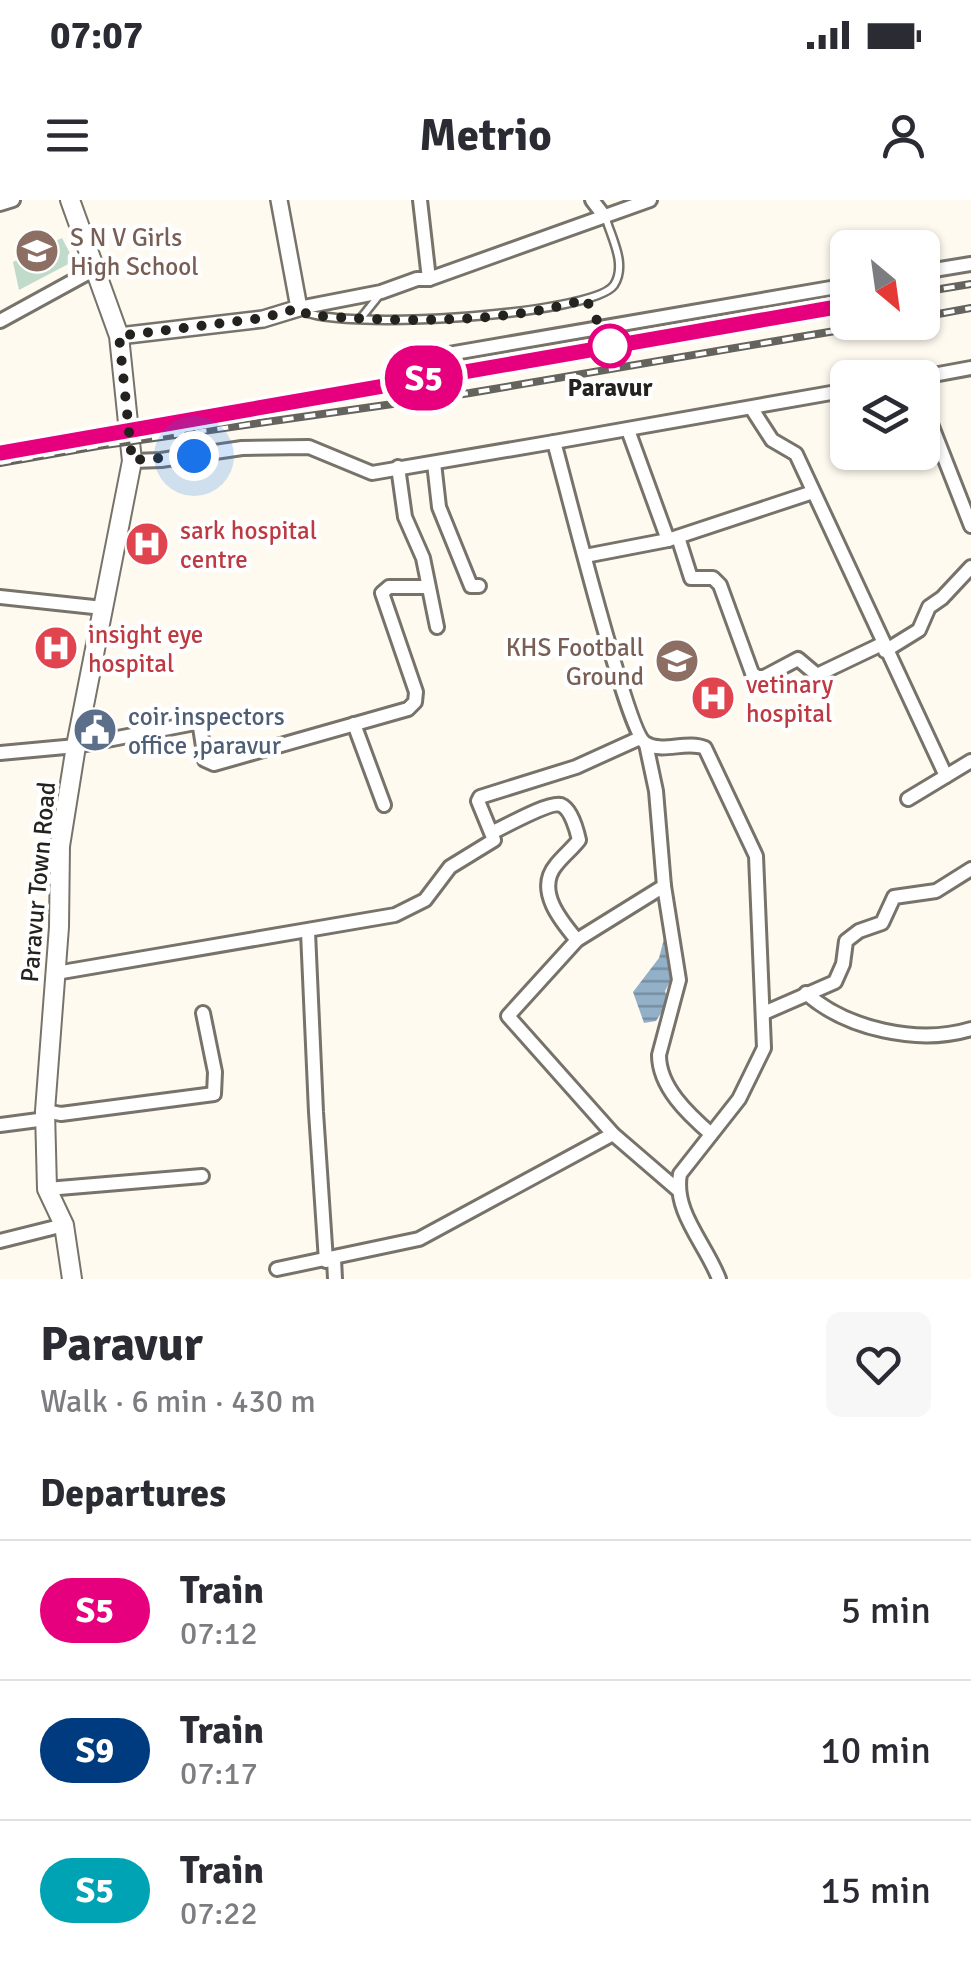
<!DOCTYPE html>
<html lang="en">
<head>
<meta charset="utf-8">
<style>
	:root { --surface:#fff; --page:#f7f7f7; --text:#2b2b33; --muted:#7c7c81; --line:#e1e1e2 }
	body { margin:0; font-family:Signika,sans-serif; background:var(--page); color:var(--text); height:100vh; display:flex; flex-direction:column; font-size:38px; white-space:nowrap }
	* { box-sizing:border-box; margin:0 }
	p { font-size:32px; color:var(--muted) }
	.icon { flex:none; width:55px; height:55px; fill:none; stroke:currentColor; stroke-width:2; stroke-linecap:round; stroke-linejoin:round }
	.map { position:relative; height:1079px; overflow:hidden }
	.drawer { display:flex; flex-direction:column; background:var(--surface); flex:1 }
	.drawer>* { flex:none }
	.badge { padding:0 20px; border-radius:32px; font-size:35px; line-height:65px }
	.needle { width:65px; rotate:151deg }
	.controls { position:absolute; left:830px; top:30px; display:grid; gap:20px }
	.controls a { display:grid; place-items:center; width:110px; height:110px; border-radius:15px; background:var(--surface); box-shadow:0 2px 8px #0004; font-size:50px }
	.you { position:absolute; width:50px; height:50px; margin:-25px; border:8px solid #fff; border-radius:50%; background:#1a73e8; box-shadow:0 0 0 15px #1a73e833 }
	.map>.badge { position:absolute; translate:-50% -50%; box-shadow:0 0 0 5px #fff }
	h2 { padding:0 40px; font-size:38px; line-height:90px }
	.round { display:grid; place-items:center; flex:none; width:105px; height:105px; border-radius:15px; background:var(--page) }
	.overview { display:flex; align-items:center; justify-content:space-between; height:170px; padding:0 40px }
	h1 { font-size:48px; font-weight:700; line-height:75px }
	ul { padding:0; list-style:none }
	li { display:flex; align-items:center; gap:30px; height:140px; padding:0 40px; border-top:2px solid var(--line) }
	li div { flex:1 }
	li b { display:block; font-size:38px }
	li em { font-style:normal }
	li .badge { min-width:110px; font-weight:700; text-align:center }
	.status { display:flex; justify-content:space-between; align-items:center; height:70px; padding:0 50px; background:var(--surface); direction:ltr }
	.status svg { height:28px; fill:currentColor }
	header { display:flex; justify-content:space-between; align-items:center; height:130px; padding:0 40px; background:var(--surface); font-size:45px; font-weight:700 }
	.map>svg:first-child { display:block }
	.park { fill:#c0dbca }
	.water { fill:url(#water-rules) }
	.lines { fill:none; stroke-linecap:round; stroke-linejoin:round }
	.service-casing { stroke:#77736a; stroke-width:11 }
	.minor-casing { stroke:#77736a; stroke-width:18 }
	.tertiary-casing { stroke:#77736a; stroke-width:20 }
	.secondary-casing { stroke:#77736a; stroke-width:22 }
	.service { stroke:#fff; stroke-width:6 }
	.minor { stroke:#fff; stroke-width:12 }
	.tertiary { stroke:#fff; stroke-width:15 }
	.secondary { stroke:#fff; stroke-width:18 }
	.rail-casing { stroke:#65635d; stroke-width:8 }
	.rail { stroke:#fff; stroke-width:4; stroke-dasharray:11; stroke-linecap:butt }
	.line-casing { stroke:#fff; stroke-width:22 }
	.line { stroke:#e6007e; stroke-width:15 }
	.walk { stroke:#23221e; stroke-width:10; stroke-dasharray:0 18 }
	.stop-dot { fill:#fff; stroke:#e6007e; stroke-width:5 }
	.labels { text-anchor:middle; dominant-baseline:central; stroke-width:9; stroke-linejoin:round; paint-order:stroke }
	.education-label { font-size:25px; fill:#785e54; stroke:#fff; text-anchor:start }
	.stop-label { font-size:25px; font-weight:bold; fill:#23221e; stroke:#fff }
	.health-label { font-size:25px; fill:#be3a42; stroke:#fff; text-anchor:start }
	.service-label { font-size:25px; fill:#4e5e75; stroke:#fff; text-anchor:start }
	.street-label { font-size:25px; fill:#23221e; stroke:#fff }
</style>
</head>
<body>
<div class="status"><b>07:07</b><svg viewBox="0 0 49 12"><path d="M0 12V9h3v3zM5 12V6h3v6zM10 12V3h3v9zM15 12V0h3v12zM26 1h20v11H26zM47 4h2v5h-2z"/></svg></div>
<header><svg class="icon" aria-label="menu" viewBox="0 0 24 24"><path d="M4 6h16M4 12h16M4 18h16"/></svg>Metrio<svg class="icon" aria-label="person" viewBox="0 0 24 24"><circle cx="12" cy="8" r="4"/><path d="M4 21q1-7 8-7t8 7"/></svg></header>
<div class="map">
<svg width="971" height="1079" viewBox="0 0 971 1079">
	<defs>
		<pattern id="water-rules" width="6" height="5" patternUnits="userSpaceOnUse" patternTransform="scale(2.5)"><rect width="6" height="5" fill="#92b0c8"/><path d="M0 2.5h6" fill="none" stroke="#778fa2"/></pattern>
	</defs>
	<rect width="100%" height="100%" fill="#fefaf0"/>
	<polygon class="park" points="62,38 74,61 19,90 13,62"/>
	<polygon class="water" points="666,731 672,778 665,791 668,802 656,821 644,823 633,792 659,758"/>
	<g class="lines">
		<defs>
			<g id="service">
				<path d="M300,109C327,132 593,116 614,85C627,65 612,39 606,19"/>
				<polyline points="361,118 381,93"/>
			</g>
			<g id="minor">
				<polyline points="420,0 429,79"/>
				<polyline points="592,0 605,17"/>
				<polyline points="0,4 13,0"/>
				<polyline points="922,72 971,64"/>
				<polyline points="299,108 381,92 417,79 429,79 650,0"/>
				<polyline points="0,121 95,69"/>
				<polyline points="437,156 848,85"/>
				<polyline points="917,178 971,168"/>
				<polyline points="922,201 971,326"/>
				<polyline points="752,209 772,240 796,254 946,576"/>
				<polyline points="628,230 668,340"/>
				<polyline points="554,242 848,190"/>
				<path d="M132,261L161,260L242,248L309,247L372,273L554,242C565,281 627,531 645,543C661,554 687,540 705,548L756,656L764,848L739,899L680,974C673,1012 706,1044 719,1079"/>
				<polyline points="434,263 439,307 471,386 479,386"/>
				<polyline points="398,267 405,317 423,358 437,427"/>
				<polyline points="678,337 691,378 713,378 720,385 752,473 757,477 764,477 798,459 817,475 882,444"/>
				<polyline points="585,356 668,340 813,292"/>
				<polyline points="0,397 103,408"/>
				<polyline points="885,451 919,430 929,407 942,398 971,367"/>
				<polyline points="354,524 384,605"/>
				<path d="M646,544L656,591L664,686L679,780L659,855C659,887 688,914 711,934"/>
				<polyline points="0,553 76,546 195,523 200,527 205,560 214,564 408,509 415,502 416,492 382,393 389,387 428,387"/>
				<polyline points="908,599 971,561"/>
				<path d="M493,632C506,626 550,601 561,605C571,609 577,631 579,640C572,649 563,656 556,665C535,690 561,721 577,740"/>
				<polyline points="308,732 316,912 326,1061"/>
				<polyline points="56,773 395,715 425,700 450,667 494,640 478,601 480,597 576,567 640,538"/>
				<path d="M806,793C846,829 918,845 971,829"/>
				<polyline points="764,813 835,782 843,764 846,741 859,731 882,723 894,697 936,691 971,669"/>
				<polyline points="45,911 61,914 214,894 215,872 203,813"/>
				<polyline points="0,925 46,919"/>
				<polyline points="613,934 508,816 577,740 664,686"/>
				<polyline points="47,989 202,976"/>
				<polyline points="0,1041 64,1025"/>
				<polyline points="334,1059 335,1079"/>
				<polyline points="277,1069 419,1039 613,934 678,990"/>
			</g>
			<polyline id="tertiary" points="119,136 263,119 299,108 279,0"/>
			<polyline id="secondary" points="70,0 119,136 132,261 76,546 60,646 59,727 45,911 47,989 64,1025 72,1079"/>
		</defs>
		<use href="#service" class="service-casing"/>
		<use href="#minor" class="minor-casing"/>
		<use href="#tertiary" class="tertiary-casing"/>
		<use href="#secondary" class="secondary-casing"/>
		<use href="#service" class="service"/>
		<use href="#minor" class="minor"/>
		<use href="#tertiary" class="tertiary"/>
		<use href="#secondary" class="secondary"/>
		<defs>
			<g id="rail">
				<polyline points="922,92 971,84"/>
				<polyline points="922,117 971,108"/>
				<polyline points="182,221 848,105"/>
				<polyline points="0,263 98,246 470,193 888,122"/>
			</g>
		</defs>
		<use href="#rail" class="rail-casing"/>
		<use href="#rail" class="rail"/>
	</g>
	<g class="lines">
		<defs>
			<polyline id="line" points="0,253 848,105"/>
		</defs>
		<use href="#line" class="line-casing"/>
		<use href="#line" class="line"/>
		<path class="walk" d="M194,256L132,260L119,136L263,118L299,108L308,115C393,122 503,125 586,99L610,146"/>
	</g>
	<defs>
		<symbol id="school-disc" viewBox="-11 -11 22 22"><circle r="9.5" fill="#8d6e63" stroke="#fff"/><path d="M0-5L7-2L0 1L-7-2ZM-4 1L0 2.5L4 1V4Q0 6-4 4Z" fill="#fff"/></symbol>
		<symbol id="hospital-disc" viewBox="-11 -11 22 22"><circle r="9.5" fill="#e0444e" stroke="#fff"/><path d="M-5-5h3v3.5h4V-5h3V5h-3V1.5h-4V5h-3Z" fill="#fff"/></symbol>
		<symbol id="civic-disc" viewBox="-11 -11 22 22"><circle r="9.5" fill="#5c6f8a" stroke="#fff"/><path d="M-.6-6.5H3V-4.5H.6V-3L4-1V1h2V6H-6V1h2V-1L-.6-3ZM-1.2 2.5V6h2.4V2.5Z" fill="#fff"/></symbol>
	</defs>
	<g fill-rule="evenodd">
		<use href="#school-disc" x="12" y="26" width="50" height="50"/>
		<use href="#hospital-disc" x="122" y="319" width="50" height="50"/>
		<use href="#hospital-disc" x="31" y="423" width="50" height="50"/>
		<use href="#school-disc" x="652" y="436" width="50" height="50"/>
		<use href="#hospital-disc" x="688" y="473" width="50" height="50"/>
		<use href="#civic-disc" x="70" y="505" width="50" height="50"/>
	</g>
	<circle class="stop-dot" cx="610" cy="146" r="20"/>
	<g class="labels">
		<g class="education-label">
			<text x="70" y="37">S N V Girls<tspan x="70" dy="29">High School</tspan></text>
			<text x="644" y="447" text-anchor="end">KHS Football<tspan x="644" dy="29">Ground</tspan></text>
		</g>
		<g class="stop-label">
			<text x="610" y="187">Paravur</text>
		</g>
		<g class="health-label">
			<text x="180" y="330">sark hospital<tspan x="180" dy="29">centre</tspan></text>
			<text x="88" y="434">insight eye<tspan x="88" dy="29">hospital</tspan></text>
			<text x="746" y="484">vetinary<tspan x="746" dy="29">hospital</tspan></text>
		</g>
		<g class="service-label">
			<text x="128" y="516">coir inspectors<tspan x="128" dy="29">office ,paravur</tspan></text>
		</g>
		<g class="street-label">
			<text transform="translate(38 682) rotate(-85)">Paravur Town Road</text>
		</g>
	</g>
</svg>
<div class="controls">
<a><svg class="needle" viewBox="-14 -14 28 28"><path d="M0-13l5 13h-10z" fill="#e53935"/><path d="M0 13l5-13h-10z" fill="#7c7c81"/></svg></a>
<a><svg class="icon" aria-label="layers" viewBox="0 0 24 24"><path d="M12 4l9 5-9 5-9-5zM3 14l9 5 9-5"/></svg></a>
</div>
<div class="you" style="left:194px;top:256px"></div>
<b class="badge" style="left:424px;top:178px;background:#e6007e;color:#fff">S5</b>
</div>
<section class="drawer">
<div class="overview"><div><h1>Paravur</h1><p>Walk · 6 min · 430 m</p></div><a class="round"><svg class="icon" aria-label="heart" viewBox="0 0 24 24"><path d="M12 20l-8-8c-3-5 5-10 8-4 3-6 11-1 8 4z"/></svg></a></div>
<h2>Departures</h2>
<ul>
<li><span class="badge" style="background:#e6007e;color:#fff">S5</span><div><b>Train</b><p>07:12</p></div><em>5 min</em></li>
<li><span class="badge" style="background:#003b80;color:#fff">S9</span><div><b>Train</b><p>07:17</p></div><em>10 min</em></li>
<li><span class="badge" style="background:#00a3b4;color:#fff">S5</span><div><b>Train</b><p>07:22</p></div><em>15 min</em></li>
</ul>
</section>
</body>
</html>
